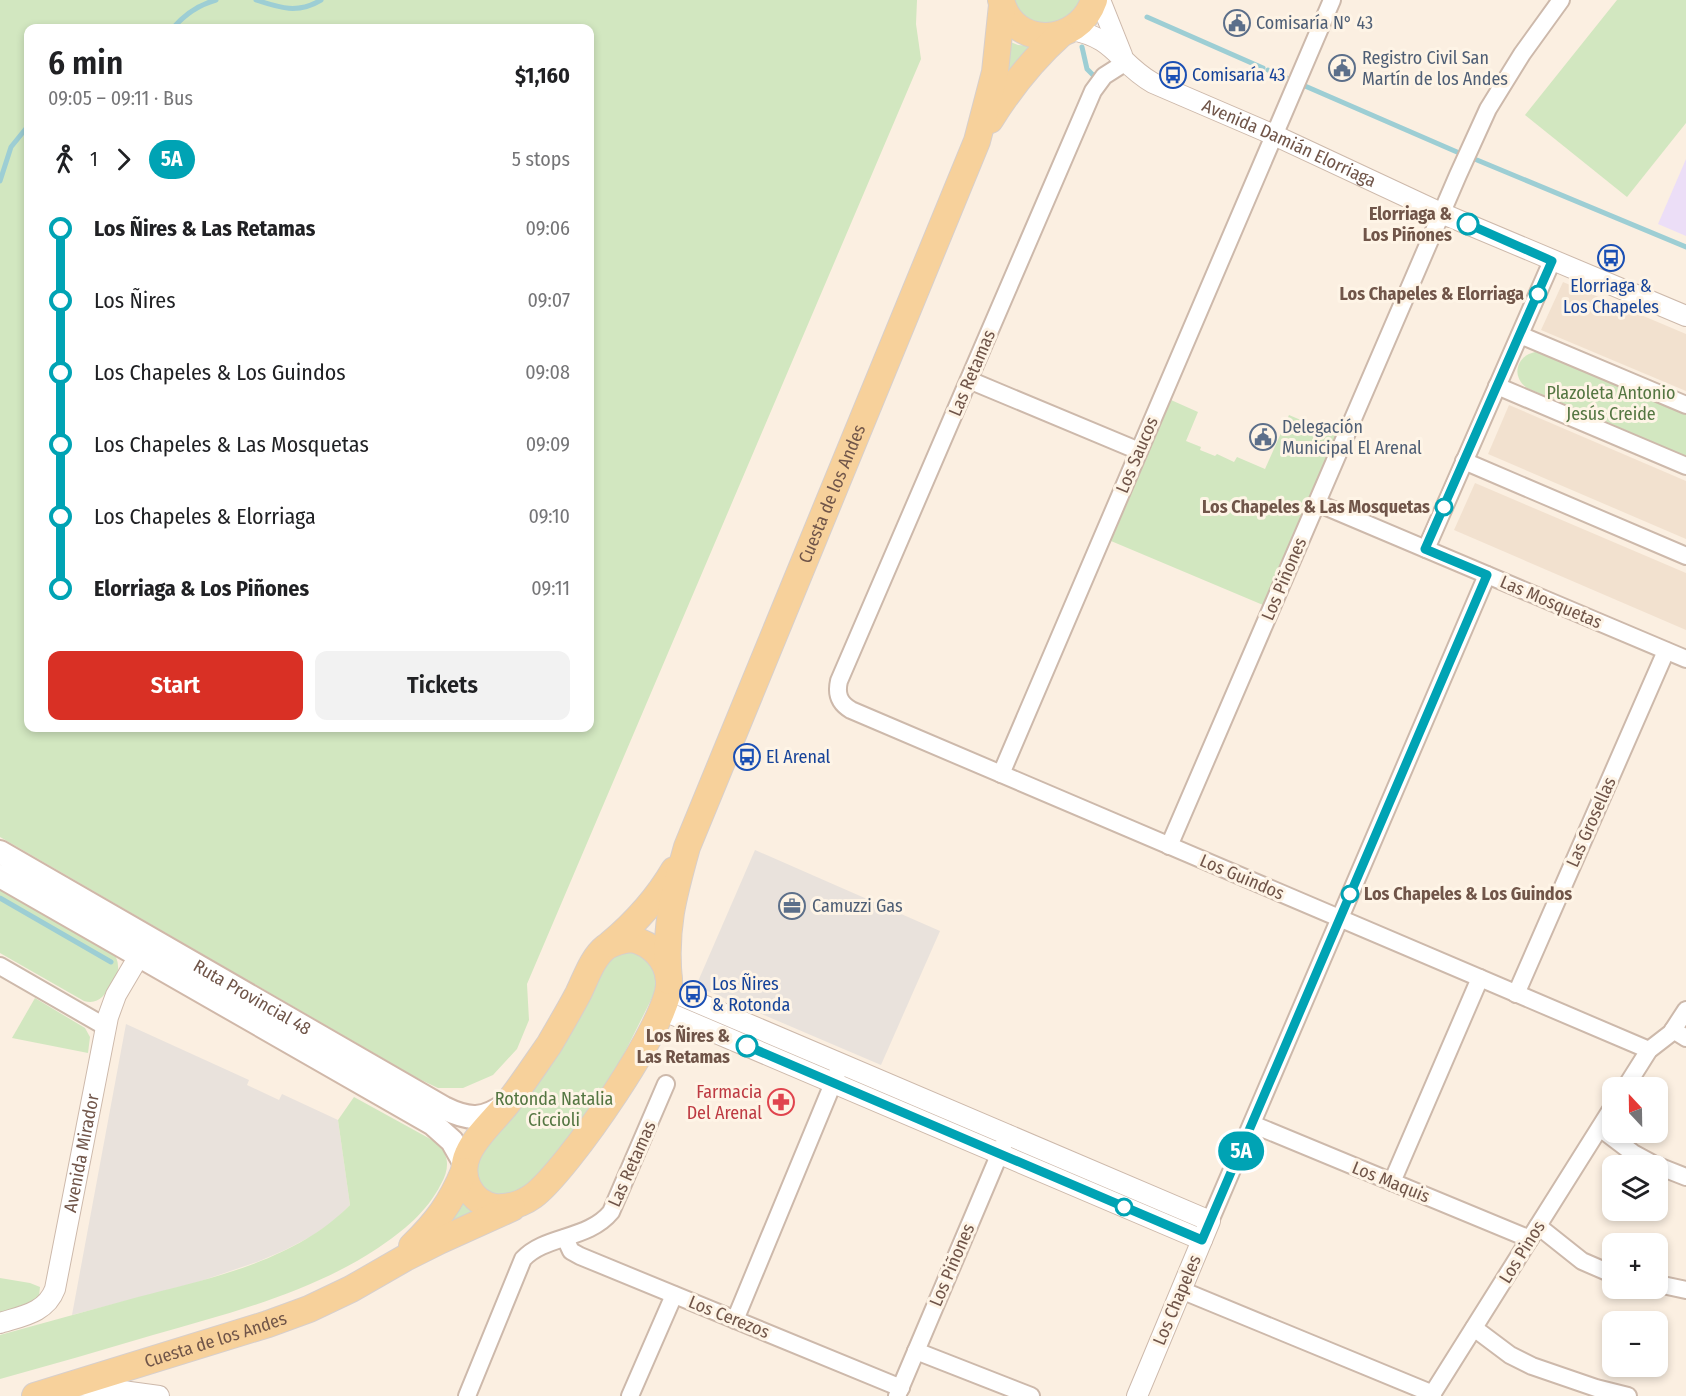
<!DOCTYPE html>
<html lang="en">
<head>
<meta charset="utf-8">
<style>
	:root { --surface:#fff; --page:#f2f2f2; --text:#202124; --muted:#757577; --accent:#d93025 }
	body { margin:0; font-family:"Fira Sans Condensed",sans-serif; background:var(--page); color:var(--text); height:100vh; display:flex; flex-direction:column; font-size:22px; white-space:nowrap }
	* { box-sizing:border-box; margin:0 }
	p { font-size:20px; color:var(--muted) }
	.icon { flex:none; width:33px; height:33px; fill:none; stroke:currentColor; stroke-width:2; stroke-linecap:round; stroke-linejoin:round }
	.map { position:relative; flex:1; overflow:hidden }
	.drawer { position:absolute; left:24px; top:24px; width:570px; height:708px; display:flex; flex-direction:column; background:var(--surface); border-radius:12px; box-shadow:0 3px 9px #0003 }
	.drawer>* { flex:none }
	.badge { padding:0 12px; border-radius:20px; font-size:21px; line-height:39px }
	.needle { width:39px; rotate:338deg }
	.tools { position:absolute; left:1602px; top:1077px; display:grid; gap:12px }
	.tools a { display:grid; place-items:center; width:66px; height:66px; border-radius:12px; background:var(--surface); box-shadow:0 3px 9px #0003; font-size:30px }
	.map>.badge { position:absolute; translate:-50% -50%; box-shadow:0 0 0 3px #fff }
	.legs { display:flex; align-items:center; gap:9px; height:66px; padding:0 24px; font-size:20px }
	.legs p { margin-inline-start:auto }
	.overview { display:flex; align-items:center; justify-content:space-between; height:102px; padding:0 24px }
	h1 { font-size:33px; font-weight:600; line-height:45px }
	.action { display:flex; gap:12px; margin-top:auto; padding:12px 24px }
	.action a { flex:1; height:69px; border-radius:12px; background:var(--accent); color:#fff; font-size:24px; font-weight:600; line-height:69px; text-align:center }
	.action a+a { background:var(--page); color:var(--text) }
	ul { padding:0 24px; list-style:none }
	li { display:flex; align-items:center; gap:21px; height:72px; font-size:22px }
	li i { display:grid; place-items:center; width:9px; height:100%; margin:0 8px; background:currentColor }
	li i::after { content:''; width:15px; height:15px; margin:-8px; border:4px solid; border-radius:50%; background:var(--surface) }
	li p { margin-inline-start:auto }
	li:first-child i { background:linear-gradient(#0000 50%,currentColor 0) }
	li:last-child i { background:linear-gradient(currentColor 50%,#0000 0) }
	.map>svg:first-child { display:block }
	.residential { fill:#f2e1cf }
	.industrial { fill:#e9e2dc }
	.education { fill:#ecdef7 }
	.green { fill:#d2e7c0; fill-rule:evenodd }
	.lines { fill:none; stroke-linecap:round; stroke-linejoin:round }
	.stream { stroke:#9dced4; stroke-width:5 }
	.minor-casing { stroke:#cdb9ab; stroke-width:20 }
	.tertiary-casing { stroke:#cdb9ab; stroke-width:22 }
	.secondary-casing { stroke:#d0b8a9; stroke-width:26 }
	.primary-casing { stroke:#d7cfcc; stroke-width:28 }
	.minor { stroke:#fff; stroke-width:16 }
	.tertiary { stroke:#fff; stroke-width:20 }
	.secondary { stroke:#fff; stroke-width:22 }
	.primary { stroke:#f7d19b; stroke-width:26 }
	.line-1-casing { stroke:#fff; stroke-width:14 }
	.line-1 { stroke:#00a3b4; stroke-width:9 }
	.stop-1-dot { fill:#fff; stroke:#00a3b4; stroke-width:3 }
	.labels { text-anchor:middle; dominant-baseline:central; stroke-width:6; stroke-linejoin:round; paint-order:stroke }
	.service-label { font-size:18px; fill:#4e5e75; stroke:#fef4e6; text-anchor:start }
	.transit-label { font-size:18px; fill:#164399; stroke:#fef4e6; text-anchor:start }
	.street-label { font-size:18px; fill:#705549; stroke:#fef4e6 }
	.stop-label { font-size:18px; font-weight:bold; fill:#705549; stroke:#fef4e6; text-anchor:end }
	.park-label { font-size:18px; fill:#547642; stroke:#fef4e6 }
	.health-label { font-size:18px; fill:#be3a42; stroke:#fef4e6; text-anchor:end }
</style>
</head>
<body>
<div class="map">
<svg width="1686" height="1396" viewBox="0 0 1686 1396">
	<rect width="100%" height="100%" fill="#fbefe1"/>
	<g class="residential">
		<polygon points="1563,282 1686,334 1686,391 1541,330"/>
		<polygon points="1509,405 1686,481 1686,539 1488,454"/>
		<polygon points="1475,483 1686,573 1686,630 1454,530"/>
	</g>
	<g class="industrial">
		<polygon points="755,850 940,931 881,1065 696,986"/>
		<polygon points="126,1024 249,1080 247,1085 279,1100 282,1094 338,1120 350,1205 333,1222 310,1237 285,1250 257,1262 198,1282 72,1315"/>
	</g>
	<polygon class="education" points="1686,159 1686,236 1658,224"/>
	<g class="green">
		<path d="M0,0H917L916,24L921,59L527,984L529,1020L517,1049L493,1075L463,1088H438L417,1078L0,837ZM28,28H590V728H28Z"/>
		<path d="M1013,0H1080C1077,5 1074,13 1069,16C1067,18 1063,19 1060,20C1038,29 1024,20 1013,0Z"/>
		<polygon points="1617,0 1686,0 1686,123 1627,197 1525,115"/>
		<polygon points="1008,41 1018,45 1030,46 1013,65 999,90"/>
		<path d="M1535,352L1542,353L1686,414V456L1527,388C1511,377 1516,356 1535,352Z"/>
		<polygon points="1171,400 1198,412 1186,441 1201,447 1200,450 1215,456 1217,454 1234,462 1237,457 1265,469 1289,415 1336,435 1263,605 1111,541"/>
		<path d="M0,887L113,952C116,957 118,961 118,966C119,973 114,979 111,985C104,996 98,1005 84,1001L0,953Z"/>
		<path d="M626,952C651,954 659,972 654,994L611,1080L590,1113L527,1189L502,1196L491,1193L481,1186L475,1168V1162L611,957Z"/>
		<polygon points="35,998 85,1028 90,1037 88,1053 12,1038"/>
		<path d="M354,1097L434,1141C450,1153 450,1168 441,1184C427,1212 403,1231 378,1248C310,1293 230,1313 153,1335C102,1350 51,1365 0,1379V1335C46,1322 92,1310 138,1297C211,1278 295,1261 350,1205L338,1120Z"/>
		<polygon points="462,1197 478,1212 438,1233"/>
		<polygon points="0,1278 30,1283 40,1287 39,1296 35,1301 0,1317"/>
	</g>
	<g class="lines">
		<g class="stream">
			<path d="M256,0C280,8 298,14 321,0"/>
			<polyline points="1147,17 1263,68"/>
			<path d="M173,28C185,14 198,5 216,0"/>
			<polyline points="1082,47 1087,69 1098,80"/>
			<polyline points="1268,70 1289,79"/>
			<polyline points="1305,86 1457,152"/>
			<polyline points="1477,160 1686,247"/>
			<polyline points="0,181 11,147 28,126"/>
			<polyline points="0,898 111,962"/>
		</g>
		<defs>
			<g id="minor">
				<path d="M1126,62L1104,76L1093,91L839,681C836,694 839,703 851,710L1649,1050"/>
				<polyline points="1520,335 1686,405"/>
				<polyline points="969,380 1139,451"/>
				<polyline points="1497,386 1686,466"/>
				<polyline points="1464,461 1686,556"/>
				<polyline points="1317,503 1686,659"/>
				<polyline points="1426,549 1552,261"/>
				<polyline points="1001,774 1332,0"/>
				<polyline points="1169,846 1458,175 1488,109 1522,54 1561,0"/>
				<polyline points="0,966 106,1027"/>
				<polyline points="1516,994 1666,651"/>
				<polyline points="1673,1030 1686,1038"/>
				<polyline points="1625,1088 1649,1050 1671,1033 1686,1010"/>
				<polyline points="1252,1124 1530,1239"/>
				<polyline points="1600,1128 1633,1153 1657,1166"/>
				<polyline points="1658,1166 1686,1177"/>
				<polyline points="1392,1182 1480,978"/>
				<polyline points="1210,1221 1487,575"/>
				<polyline points="1538,1226 1582,1261 1612,1274"/>
				<polyline points="565,1238 571,1251 580,1256 901,1388"/>
				<polyline points="1658,1284 1686,1290"/>
				<polyline points="1181,1290 1433,1394"/>
				<polyline points="735,1320 841,1064"/>
				<polyline points="1474,1328 1510,1355 1532,1366 1596,1388 1628,1396"/>
				<polyline points="916,1351 1031,1396"/>
				<path d="M467,1396L523,1259C545,1235 588,1240 611,1212L666,1084"/>
				<polyline points="630,1396 674,1295"/>
				<polyline points="897,1396 1008,1134"/>
				<polyline points="1431,1396 1612,1108"/>
			</g>
			<g id="tertiary">
				<polyline points="1100,0 1122,55"/>
				<path id="s1" d="M1071,30C1115,37 1118,63 1153,83L1274,135L1441,213L1686,316"/>
				<polyline points="668,990 1210,1221 1137,1396"/>
				<polyline points="662,1010 1202,1240"/>
				<path id="s2" d="M0,1323C22,1316 46,1313 55,1289L108,1017L116,995L139,956"/>
				<polyline points="78,1385 159,1396"/>
			</g>
			<g id="secondary">
				<path id="s3" d="M0,852L444,1108C468,1120 484,1121 506,1104"/>
				<polyline points="0,876 433,1124 452,1141 465,1164"/>
			</g>
			<g id="primary">
				<path d="M1001,0C1013,49 1078,47 1094,0"/>
				<path d="M990,120C1010,88 1032,60 1061,34"/>
				<path d="M632,939C652,944 667,959 669,980C673,1019 566,1172 533,1196C522,1204 509,1208 495,1207C470,1203 458,1176 468,1154C475,1137 495,1119 507,1104C522,1085 535,1065 549,1045C559,1028 569,1011 578,994C586,978 592,958 606,947C614,942 622,940 632,939Z"/>
				<path d="M610,944C635,923 657,899 674,870"/>
				<path id="s4" d="M669,981C664,929 673,897 687,847L977,141L995,72L1002,5"/>
				<path d="M412,1246C436,1223 451,1203 464,1171"/>
				<path id="s5" d="M35,1396L268,1324L309,1309L351,1289L405,1258L439,1241L512,1208"/>
			</g>
		</defs>
		<use href="#minor" class="minor-casing"/>
		<use href="#tertiary" class="tertiary-casing"/>
		<use href="#secondary" class="secondary-casing"/>
		<use href="#primary" class="primary-casing"/>
		<use href="#minor" class="minor"/>
		<use href="#tertiary" class="tertiary"/>
		<use href="#secondary" class="secondary"/>
		<use href="#primary" class="primary"/>
	</g>
	<g class="lines">
		<defs>
			<polyline id="line-1" points="747,1046 1202,1240 1487,575 1425,549 1552,261 1468,224"/>
		</defs>
		<use href="#line-1" class="line-1-casing"/>
		<use href="#line-1" class="line-1"/>
	</g>
	<defs>
		<symbol id="civic-ring" viewBox="-11 -11 22 22"><circle r="9.5" fill="#fef4e6" stroke="#5c6f8a" stroke-width="1.5"/><path d="M-.6-6.5H3V-4.5H.6V-3L4-1V1h2V6H-6V1h2V-1L-.6-3ZM-1.2 2.5V6h2.4V2.5Z" fill="#5c6f8a"/></symbol>
		<symbol id="bus-ring" viewBox="-11 -11 22 22"><circle r="9.5" fill="#fef4e6" stroke="#1a4fb4" stroke-width="1.5"/><path d="M-5-6H5V4H4V6H2V4H-2V6H-4V4H-5ZM-3.5-4V0h7V-4ZM-3.5 1.2v1.5H-2V1.2ZM2 1.2v1.5H3.5V1.2Z" fill="#1a4fb4"/></symbol>
		<symbol id="office-ring" viewBox="-11 -11 22 22"><circle r="9.5" fill="#fef4e6" stroke="#5c6f8a" stroke-width="1.5"/><path d="M-6-3h4V-5.5h4V-3h4V5H-6ZM-1-4.5V-3h2v-1.5ZM-6 0V1H6V0Z" fill="#5c6f8a"/></symbol>
		<symbol id="pharmacy-ring" viewBox="-11 -11 22 22"><circle r="9.5" fill="#fef4e6" stroke="#e0444e" stroke-width="1.5"/><path d="M-2-6h4v4h4v4h-4v4h-4v-4h-4v-4h4Z" fill="#e0444e"/></symbol>
	</defs>
	<g fill-rule="evenodd">
		<use href="#civic-ring" x="1222" y="8" width="30" height="30"/>
		<use href="#civic-ring" x="1327" y="53" width="30" height="30"/>
		<use href="#bus-ring" x="1158" y="60" width="30" height="30"/>
		<use href="#bus-ring" x="1596" y="243" width="30" height="30"/>
		<use href="#civic-ring" x="1248" y="422" width="30" height="30"/>
		<use href="#bus-ring" x="732" y="742" width="30" height="30"/>
		<use href="#office-ring" x="777" y="891" width="30" height="30"/>
		<use href="#bus-ring" x="678" y="979" width="30" height="30"/>
		<use href="#pharmacy-ring" x="766" y="1087" width="30" height="30"/>
	</g>
	<g class="stop-1-dot">
		<circle cx="1468" cy="224" r="10"/>
		<circle cx="1538" cy="294" r="8"/>
		<circle cx="1444" cy="507" r="8"/>
		<circle cx="1350" cy="894" r="8"/>
		<circle cx="747" cy="1046" r="10"/>
		<circle cx="1124" cy="1207" r="8"/>
	</g>
	<g class="labels">
		<g class="service-label">
			<text x="1256" y="23">Comisaría N° 43</text>
			<text x="1362" y="58">Registro Civil San<tspan x="1362" dy="21">Martín de los Andes</tspan></text>
			<text x="1282" y="427">Delegación<tspan x="1282" dy="21">Municipal El Arenal</tspan></text>
			<text x="812" y="906">Camuzzi Gas</text>
		</g>
		<g class="transit-label">
			<text x="1192" y="75">Comisaría 43</text>
			<text x="1611" y="286" text-anchor="middle">Elorriaga &amp;<tspan x="1611" dy="21">Los Chapeles</tspan></text>
			<text x="766" y="757">El Arenal</text>
			<text x="712" y="984">Los Ñires<tspan x="712" dy="21">&amp; Rotonda</tspan></text>
		</g>
		<g class="street-label">
			<text stroke="none"><textPath href="#s1" startOffset="248">Avenida Damián Elorriaga</textPath></text>
			<text transform="translate(972 373) rotate(-67)">Las Retamas</text>
			<text transform="translate(1137 455) rotate(-67)">Los Saucos</text>
			<text stroke="none"><textPath href="#s4" startOffset="518">Cuesta de los Andes</textPath></text>
			<text transform="translate(1284 579) rotate(-67)">Los Piñones</text>
			<text transform="translate(1551 602) rotate(23)">Las Mosquetas</text>
			<text transform="translate(1591 822) rotate(-66)">Las Grosellas</text>
			<text transform="translate(1242 877) rotate(23)">Los Guindos</text>
			<text stroke="none"><textPath href="#s3" startOffset="291">Ruta Provincial 48</textPath></text>
			<text stroke="none"><textPath href="#s2" startOffset="206">Avenida Mirador</textPath></text>
			<text transform="translate(632 1164) rotate(-66)">Las Retamas</text>
			<text transform="translate(1391 1182) rotate(22)">Los Maquis</text>
			<text transform="translate(1522 1252) rotate(-58)">Los Pinos</text>
			<text transform="translate(952 1265) rotate(-67)">Los Piñones</text>
			<text transform="translate(1177 1300) rotate(-67)">Los Chapeles</text>
			<text transform="translate(729 1317) rotate(22)">Los Cerezos</text>
			<text stroke="none"><textPath href="#s5" startOffset="189">Cuesta de los Andes</textPath></text>
		</g>
		<g class="stop-label">
			<text x="1452" y="214">Elorriaga &amp;<tspan x="1452" dy="21">Los Piñones</tspan></text>
			<text x="1524" y="294">Los Chapeles &amp; Elorriaga</text>
			<text x="1430" y="507">Los Chapeles &amp; Las Mosquetas</text>
			<text x="1364" y="894" text-anchor="start">Los Chapeles &amp; Los Guindos</text>
			<text x="730" y="1036">Los Ñires &amp;<tspan x="730" dy="21">Las Retamas</tspan></text>
		</g>
		<g class="park-label">
			<text x="1611" y="393">Plazoleta Antonio<tspan x="1611" dy="21">Jesús Creide</tspan></text>
			<text x="554" y="1099">Rotonda Natalia<tspan x="554" dy="21">Ciccioli</tspan></text>
		</g>
		<g class="health-label">
			<text x="762" y="1092">Farmacia<tspan x="762" dy="21">Del Arenal</tspan></text>
		</g>
	</g>
</svg>
<div class="tools">
<a><svg class="needle" viewBox="-14 -14 28 28"><path d="M0-13l5 13h-10z" fill="#e53935"/><path d="M0 13l5-13h-10z" fill="#757577"/></svg></a>
<a><svg class="icon" aria-label="layers" viewBox="0 0 24 24"><path d="M12 4l9 5-9 5-9-5zM3 14l9 5 9-5"/></svg></a>
<a>+</a>
<a>−</a>
</div>
<b class="badge" style="left:1241px;top:1151px;background:#00a3b4;color:#fff">5A</b>
<section class="drawer">
<div class="overview"><div><h1>6 min</h1><p>09:05 – 09:11 · Bus</p></div><b>$1,160</b></div>
<div class="legs"><svg class="icon" aria-label="walk" viewBox="0 0 24 24"><circle cx="13" cy="4" r="2"/><path d="M13 8l-2 6 4 7M11 14l-3 7M7 12l3-4h3l4 4"/></svg>1<svg class="icon" aria-label="forward" viewBox="0 0 24 24"><path d="M9 5l7 7-7 7"/></svg><b class="badge" style="background:#00a3b4;color:#fff">5A</b><p>5 stops</p></div>
<ul>
<li><i style="color:#00a3b4"></i><b>Los Ñires &amp; Las Retamas</b><p>09:06</p></li>
<li><i style="color:#00a3b4"></i><span>Los Ñires</span><p>09:07</p></li>
<li><i style="color:#00a3b4"></i><span>Los Chapeles &amp; Los Guindos</span><p>09:08</p></li>
<li><i style="color:#00a3b4"></i><span>Los Chapeles &amp; Las Mosquetas</span><p>09:09</p></li>
<li><i style="color:#00a3b4"></i><span>Los Chapeles &amp; Elorriaga</span><p>09:10</p></li>
<li><i style="color:#00a3b4"></i><b>Elorriaga &amp; Los Piñones</b><p>09:11</p></li>
</ul>
<div class="action"><a>Start</a><a>Tickets</a></div>
</section>
</div>
</body>
</html>
